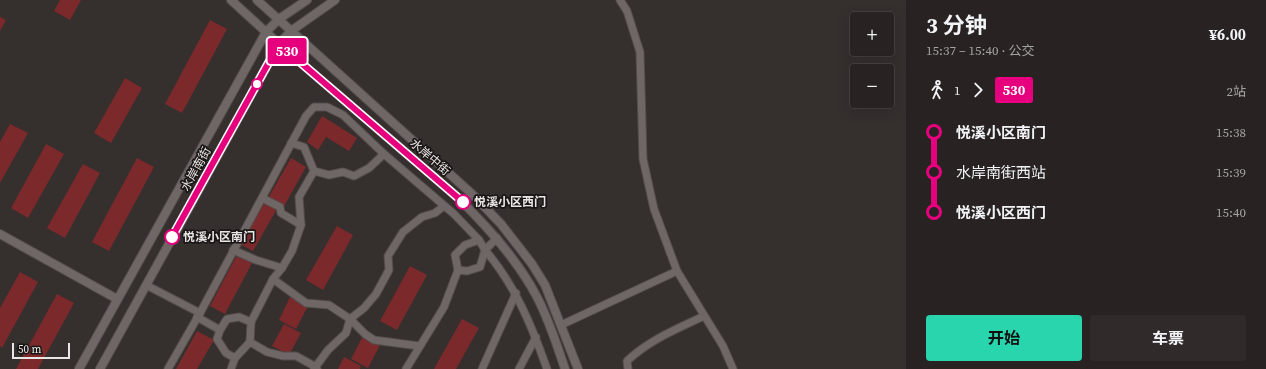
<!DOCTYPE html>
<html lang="zh">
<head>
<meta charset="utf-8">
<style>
	:root { --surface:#282322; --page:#302b2a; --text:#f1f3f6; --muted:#a5a4a5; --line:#444040; --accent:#28d5ad }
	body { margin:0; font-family:"Source Serif 4","Noto Sans SC",serif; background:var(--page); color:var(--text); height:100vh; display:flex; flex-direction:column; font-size:15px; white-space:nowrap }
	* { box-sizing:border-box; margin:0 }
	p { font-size:13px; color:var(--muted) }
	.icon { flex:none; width:22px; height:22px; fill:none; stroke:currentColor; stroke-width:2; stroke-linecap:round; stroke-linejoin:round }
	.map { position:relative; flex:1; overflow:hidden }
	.drawer { display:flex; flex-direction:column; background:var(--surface); width:360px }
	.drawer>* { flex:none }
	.badge { padding:0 8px; border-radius:3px; font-size:14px; line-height:26px }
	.tools { position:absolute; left:850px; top:12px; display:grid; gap:8px }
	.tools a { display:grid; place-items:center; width:44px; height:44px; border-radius:4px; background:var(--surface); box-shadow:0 4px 16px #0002,0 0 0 1px var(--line); font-size:20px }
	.scale { position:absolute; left:12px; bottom:10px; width:58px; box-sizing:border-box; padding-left:4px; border:2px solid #ebe6e6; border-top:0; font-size:11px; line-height:14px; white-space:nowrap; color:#ebe6e6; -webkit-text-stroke:3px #1b1717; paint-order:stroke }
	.map>.badge { position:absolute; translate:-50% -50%; box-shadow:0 0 0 2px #fff }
	.legs { display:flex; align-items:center; gap:6px; height:44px; padding:0 20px; font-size:13px }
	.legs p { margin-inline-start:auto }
	.summary { display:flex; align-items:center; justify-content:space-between; height:68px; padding:0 20px }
	h1 { font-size:22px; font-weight:700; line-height:30px }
	.primary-button { display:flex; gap:8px; margin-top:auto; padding:8px 20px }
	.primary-button a { flex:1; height:46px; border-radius:4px; background:var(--accent); color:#111; font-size:16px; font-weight:700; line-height:46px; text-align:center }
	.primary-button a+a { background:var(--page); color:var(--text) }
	ul { padding:0 20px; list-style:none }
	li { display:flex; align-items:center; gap:14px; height:40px; font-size:15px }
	li i { display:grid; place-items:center; width:6px; height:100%; margin:0 5px; background:currentColor }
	li i::after { content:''; width:10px; height:10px; margin:-5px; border:3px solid; border-radius:50%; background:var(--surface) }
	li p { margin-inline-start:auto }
	li:first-child i { background:linear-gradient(#0000 50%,currentColor 0) }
	li:last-child i { background:linear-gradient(currentColor 50%,#0000 0) }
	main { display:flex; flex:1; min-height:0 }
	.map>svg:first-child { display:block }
	.building { fill:#7c292c }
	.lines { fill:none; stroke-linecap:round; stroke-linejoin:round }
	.minor-casing { stroke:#534d4c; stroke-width:9 }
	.tertiary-casing { stroke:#534d4c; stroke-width:10 }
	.minor { stroke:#6f6766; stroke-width:7 }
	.tertiary { stroke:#6f6766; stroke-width:8 }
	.line-1-casing { stroke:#fff; stroke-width:9 }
	.line-1 { stroke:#e6007e; stroke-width:6 }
	.stop-1-dot { fill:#fff; stroke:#e6007e; stroke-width:2 }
	.labels { text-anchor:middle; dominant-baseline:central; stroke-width:3.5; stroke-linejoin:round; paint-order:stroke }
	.street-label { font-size:12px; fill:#ebe6e6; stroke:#1b1717 }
	.stop-label { font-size:12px; font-weight:bold; fill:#ebe6e6; stroke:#1b1717; text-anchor:start }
</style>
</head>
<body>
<main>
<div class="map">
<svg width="906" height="369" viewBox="0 0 906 369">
	<rect width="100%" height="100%" fill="#352f2e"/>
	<g class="building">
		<polygon points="60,0 81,0 70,20 54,11"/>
		<polygon points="0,17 6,20 0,31"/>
		<polygon points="210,20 227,29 182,113 165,104"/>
		<polygon points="125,78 142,88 111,143 94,133"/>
		<polygon points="322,116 357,138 349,151 326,137 318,150 307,142"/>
		<polygon points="10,124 28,133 0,183 0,142"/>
		<polygon points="46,144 64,154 28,218 11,208"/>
		<polygon points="137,158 154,167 109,251 92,242"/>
		<polygon points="291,158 306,167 283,208 267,200"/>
		<polygon points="83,164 100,173 65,238 47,228"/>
		<polygon points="263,199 278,207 253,251 238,243"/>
		<polygon points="337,226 353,235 323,290 306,280"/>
		<polygon points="237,255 252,263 225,314 210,306"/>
		<polygon points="410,266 427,275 397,330 380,321"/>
		<polygon points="20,272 38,282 2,348 0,346 0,308"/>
		<polygon points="57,294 74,303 38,369 16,369"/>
		<polygon points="290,297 308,306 296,329 279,320"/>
		<polygon points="462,319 479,328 456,369 434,369"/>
		<polygon points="284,324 301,333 289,355 272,346"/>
		<polygon points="197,331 214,340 197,369 176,369"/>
		<polygon points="363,336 380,345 368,368 351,359"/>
		<polygon points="344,357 361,366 360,369 338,369"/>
	</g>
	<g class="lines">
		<defs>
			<g id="minor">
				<polyline points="620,0 627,11 640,52 643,159 654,209 677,271 723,346 733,369"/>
				<polyline points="291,143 304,147 314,171 329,175 343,172 354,176 369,168 384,154"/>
				<polyline points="262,198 280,207 281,213 301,225"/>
				<polyline points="233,250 256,260 282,268"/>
				<polyline points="458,270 455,255 465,245 479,240"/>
				<polyline points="273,279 306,303 329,305 350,319 365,334 374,340 419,346"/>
				<polyline points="146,285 200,313 168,369"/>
				<polyline points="200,313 306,116 314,107 327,107 343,115 384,154 454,214 479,240 485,250 497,238"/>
				<polyline points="197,317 220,330 217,339 226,353 235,358 250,342 267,352 283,356 296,356 316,367 317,369"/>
				<polyline points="251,322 273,279 282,268 292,251 301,225 299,197 314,171"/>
				<polyline points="561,325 677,271"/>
				<polyline points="220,330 227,319 239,317 251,322 250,342"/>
				<polyline points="231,369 235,358"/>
				<polyline points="314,369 328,350 346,333 350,319 364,308 376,294 389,270 388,256 403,232 422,217 435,213 444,206"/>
				<path d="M406,369L444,307L458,270L467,271L480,267L485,250C515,285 532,326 547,369"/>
				<polyline points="482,369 516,293"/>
				<polyline points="519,369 536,337"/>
				<path d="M628,369L627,361C649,340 677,329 704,316"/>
			</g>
			<g id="tertiary">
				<path d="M231,0L279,44L457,197C488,227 517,259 537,297C549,320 557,345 565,369"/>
				<polyline points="257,0 472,194 501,224 532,264 545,285 578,369"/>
				<polyline points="0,234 117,299"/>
				<polyline points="79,369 266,32 279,19 307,0"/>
				<polyline points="100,369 279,44 291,31 335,0"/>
			</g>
		</defs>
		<use href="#minor" class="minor-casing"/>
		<use href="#tertiary" class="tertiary-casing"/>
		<use href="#minor" class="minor"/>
		<use href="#tertiary" class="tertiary"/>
	</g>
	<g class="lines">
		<defs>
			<polyline id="line-1" points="172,237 279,44 463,202"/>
		</defs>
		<use href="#line-1" class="line-1-casing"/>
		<use href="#line-1" class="line-1"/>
	</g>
	<g class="stop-1-dot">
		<circle cx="257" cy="84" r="5"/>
		<circle cx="463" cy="202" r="7"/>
		<circle cx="172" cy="237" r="7"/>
	</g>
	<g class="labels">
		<g class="street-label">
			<text transform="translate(430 157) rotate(41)">水岸中街</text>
			<text transform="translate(196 169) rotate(-61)">水岸南街</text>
		</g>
		<g class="stop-label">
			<text x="474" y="202">悦溪小区西门</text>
			<text x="183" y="237">悦溪小区南门</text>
		</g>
	</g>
</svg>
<div class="tools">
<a>+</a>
<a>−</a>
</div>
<div class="scale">50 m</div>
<b class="badge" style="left:287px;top:51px;background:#e6007e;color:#fff">530</b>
</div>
<section class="drawer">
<div class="summary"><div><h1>3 分钟</h1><p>15:37 – 15:40 · 公交</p></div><b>¥6.00</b></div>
<div class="legs"><svg class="icon" aria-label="walk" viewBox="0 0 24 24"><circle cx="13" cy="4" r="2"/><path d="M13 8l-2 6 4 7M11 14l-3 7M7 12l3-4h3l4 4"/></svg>1<svg class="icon" aria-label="forward" viewBox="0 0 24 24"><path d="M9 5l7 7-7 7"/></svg><b class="badge" style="background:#e6007e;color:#fff">530</b><p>2站</p></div>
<ul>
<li><i style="color:#e6007e"></i><b>悦溪小区南门</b><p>15:38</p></li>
<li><i style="color:#e6007e"></i><span>水岸南街西站</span><p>15:39</p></li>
<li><i style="color:#e6007e"></i><b>悦溪小区西门</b><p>15:40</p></li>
</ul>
<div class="primary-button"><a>开始</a><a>车票</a></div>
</section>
</main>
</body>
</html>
